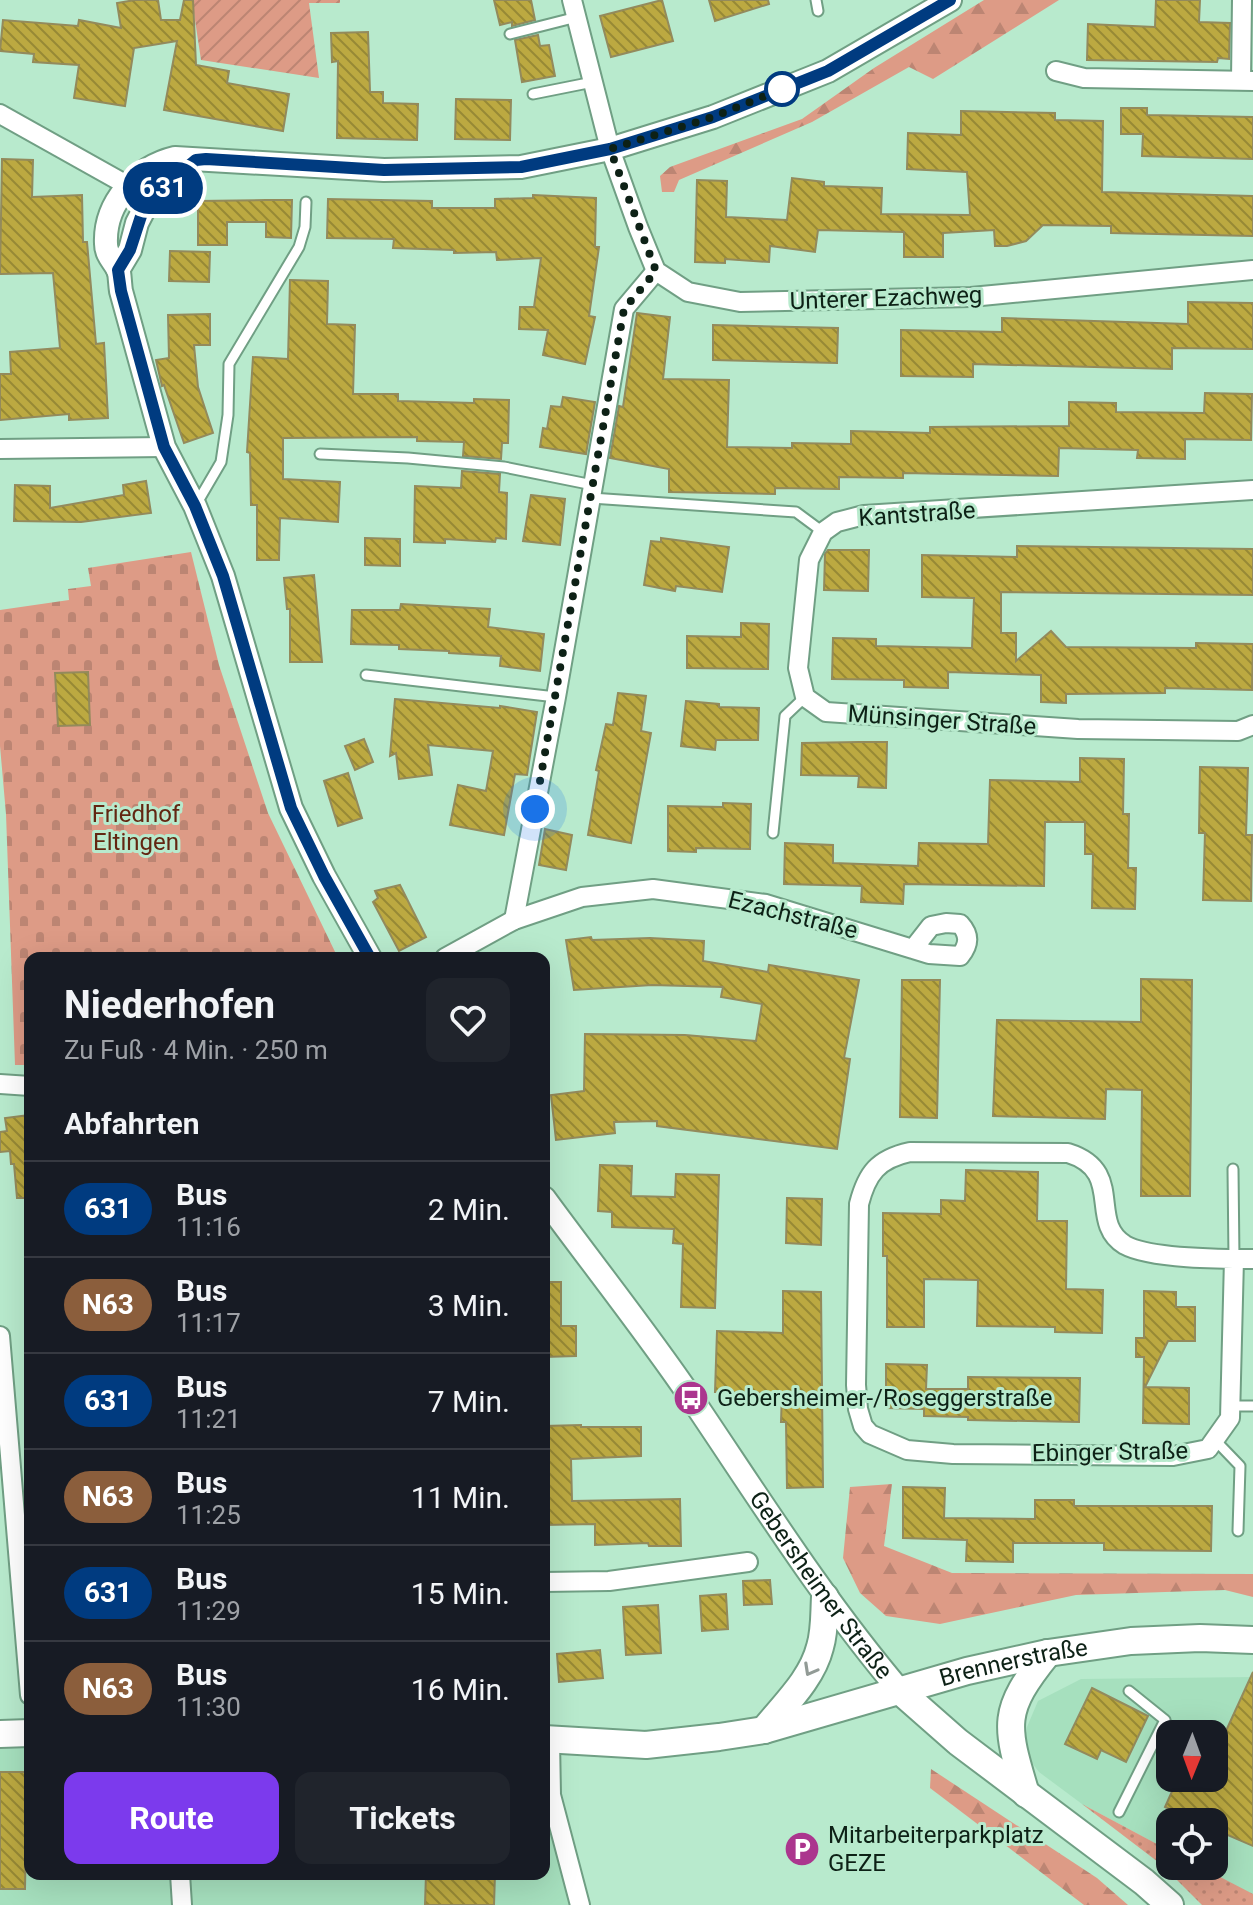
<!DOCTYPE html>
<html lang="de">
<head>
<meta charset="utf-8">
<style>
	:root { --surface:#171b24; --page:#20242c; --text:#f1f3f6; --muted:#9ea1a6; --line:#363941; --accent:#7c3aed }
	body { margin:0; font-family:Roboto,sans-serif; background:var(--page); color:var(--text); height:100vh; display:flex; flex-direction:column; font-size:30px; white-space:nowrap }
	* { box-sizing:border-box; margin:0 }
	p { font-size:26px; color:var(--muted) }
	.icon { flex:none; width:44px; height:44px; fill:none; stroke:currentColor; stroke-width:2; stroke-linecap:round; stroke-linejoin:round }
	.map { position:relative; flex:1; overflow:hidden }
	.details { position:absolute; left:24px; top:952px; width:526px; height:928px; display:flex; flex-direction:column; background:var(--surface); border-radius:16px; box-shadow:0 8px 32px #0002 }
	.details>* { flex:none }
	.badge { padding:0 16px; border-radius:26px; font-size:28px; line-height:52px }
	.needle { width:52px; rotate:181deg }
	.tools { position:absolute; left:1156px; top:1720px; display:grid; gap:16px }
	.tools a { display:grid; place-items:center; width:72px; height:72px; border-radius:16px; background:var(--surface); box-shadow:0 8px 32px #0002; font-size:40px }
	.you { position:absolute; width:40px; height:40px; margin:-20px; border:6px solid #fff; border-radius:50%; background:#1a73e8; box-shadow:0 0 0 12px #1a73e833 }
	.map>.badge { position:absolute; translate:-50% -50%; box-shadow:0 0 0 4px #fff }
	h2 { padding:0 40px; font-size:30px; line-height:72px }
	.round { display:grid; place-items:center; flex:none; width:84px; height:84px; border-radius:16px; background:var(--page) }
	.summary { display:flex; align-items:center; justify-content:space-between; height:136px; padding:0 40px }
	h1 { font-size:38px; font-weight:700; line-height:60px }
	.primary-button { display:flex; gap:16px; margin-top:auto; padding:16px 40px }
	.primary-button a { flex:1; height:92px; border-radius:16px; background:var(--accent); color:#fff; font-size:32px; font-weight:700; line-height:92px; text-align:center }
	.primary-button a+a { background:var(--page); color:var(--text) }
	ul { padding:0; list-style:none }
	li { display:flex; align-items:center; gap:24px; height:96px; padding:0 40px; border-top:2px solid var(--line) }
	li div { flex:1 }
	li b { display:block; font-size:30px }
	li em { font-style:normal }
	li .badge { min-width:88px; font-weight:700; text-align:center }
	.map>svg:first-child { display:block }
	.built { fill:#a6e0be; fill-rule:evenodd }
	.grass { fill:url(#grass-dots) }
	.forest { fill:url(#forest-firs) }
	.cemetery { fill:url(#cemetery-stones) }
	.garden { fill:url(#garden-furrows) }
	.building { fill:url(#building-back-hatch); stroke:#938a5c; stroke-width:2 }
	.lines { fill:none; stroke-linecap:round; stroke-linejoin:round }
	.service-casing { stroke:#709f84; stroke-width:13 }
	.minor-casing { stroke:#709f84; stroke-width:22 }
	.tertiary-casing { stroke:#709f84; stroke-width:26 }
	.secondary-casing { stroke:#709f84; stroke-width:30 }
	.service { stroke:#fff; stroke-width:9 }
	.minor { stroke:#fff; stroke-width:18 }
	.tertiary { stroke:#fff; stroke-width:22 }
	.secondary { stroke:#fff; stroke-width:26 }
	.oneway { stroke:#929b96 }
	.line-casing { stroke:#fff; stroke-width:18 }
	.line { stroke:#003b80; stroke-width:12 }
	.walk { stroke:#0d2116; stroke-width:8; stroke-dasharray:0 14.4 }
	.stop-dot { fill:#fff; stroke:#003b80; stroke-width:4 }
	.labels { text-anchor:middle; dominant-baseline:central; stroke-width:6; stroke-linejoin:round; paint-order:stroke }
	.street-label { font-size:24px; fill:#0d2116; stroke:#b8eacd }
	.park-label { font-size:24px; fill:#622611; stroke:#b8eacd }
	.poi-label { font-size:24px; fill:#0d2116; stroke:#b8eacd; text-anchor:start }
</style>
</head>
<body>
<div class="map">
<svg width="1253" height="1905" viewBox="0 0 1253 1905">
	<defs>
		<pattern id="grass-dots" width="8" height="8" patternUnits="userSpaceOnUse" patternTransform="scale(2)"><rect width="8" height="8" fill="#dd9b86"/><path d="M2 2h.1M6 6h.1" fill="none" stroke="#bc8573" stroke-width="1.8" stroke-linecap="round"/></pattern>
		<pattern id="forest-firs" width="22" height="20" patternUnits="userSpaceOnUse" patternTransform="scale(2)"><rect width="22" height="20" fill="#dd9b86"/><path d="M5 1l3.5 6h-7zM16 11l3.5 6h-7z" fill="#bc8573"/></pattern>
		<pattern id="cemetery-stones" width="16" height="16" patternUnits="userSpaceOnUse" patternTransform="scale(2)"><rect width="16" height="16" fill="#dd9b86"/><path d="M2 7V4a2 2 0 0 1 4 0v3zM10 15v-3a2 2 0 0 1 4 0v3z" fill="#bc8573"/></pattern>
		<pattern id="garden-furrows" width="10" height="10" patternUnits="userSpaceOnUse" patternTransform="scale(2)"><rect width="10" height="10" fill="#dd9b86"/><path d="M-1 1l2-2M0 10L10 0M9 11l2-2" fill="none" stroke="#bc8573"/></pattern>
		<pattern id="building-back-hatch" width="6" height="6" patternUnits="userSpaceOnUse" patternTransform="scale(2)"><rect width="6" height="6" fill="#bca941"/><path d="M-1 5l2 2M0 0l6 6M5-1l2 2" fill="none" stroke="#978935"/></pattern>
	</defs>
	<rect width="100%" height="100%" fill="#b8eacd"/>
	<g class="built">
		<path d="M1253,1677V1895L1198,1866H1214V1822H1170V1851L1082,1804L1039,1772L1023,1751L1027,1727L1038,1701L1081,1679ZM1170,1734H1214V1778H1170Z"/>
		<polygon points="30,1733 30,1874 544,1874 544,1739 580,1905 0,1905 0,1734"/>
	</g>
	<polygon class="grass" points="1082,1804 1170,1851 1170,1866 1199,1866 1253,1894 1253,1905 1202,1905 1162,1865"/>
	<g class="forest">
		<polygon points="984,0 1059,0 933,79 909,67 812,122 679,180 674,192 662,192 660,176 670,167 802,119 874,68"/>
		<polygon points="892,1484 884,1546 952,1573 1253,1574 1253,1597 1225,1590 1076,1595 940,1624 886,1616 860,1593 843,1558 850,1487"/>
		<polygon points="931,1769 1097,1878 1128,1905 1084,1905 930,1788"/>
	</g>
	<polygon class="cemetery" points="191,552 219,665 268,813 338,958 30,958 30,1065 15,1065 6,814 0,746 0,610 69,600 68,589 91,586 88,568"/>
	<polygon class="garden" points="192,0 340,0 340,3 309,3 319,78 201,60"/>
	<g class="building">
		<polygon points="135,0 158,0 161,20 180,20 184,0 193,0 196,65 229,71 227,83 289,94 283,131 164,110 177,41 134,48 125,106 74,98 79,65 33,62 34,54 0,51 3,20 78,26 79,20 121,28 117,3"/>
		<polygon points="494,0 531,0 535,20 512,26 512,22 500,25"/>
		<polygon points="662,0 673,41 611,57 600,16"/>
		<polygon points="709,0 768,0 769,4 715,21"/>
		<polygon points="1156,0 1200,0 1199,22 1230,23 1229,59 1218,58 1217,62 1087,60 1088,24 1155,27"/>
		<polygon points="368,32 370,92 383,92 383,103 418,104 417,140 337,138 338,61 332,62 331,33"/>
		<polygon points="538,35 540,46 549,45 555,76 522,82 515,40"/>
		<polygon points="456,99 511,100 510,140 455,139"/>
		<polygon points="1121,108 1147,108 1147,115 1253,117 1253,159 1142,156 1143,134 1121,134"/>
		<polygon points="961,111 1055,113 1055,120 1103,121 1102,192 1253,196 1253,236 1111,233 1111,226 1043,225 1026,241 1007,246 995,246 994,230 943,233 943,257 904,257 904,232 818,230 815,252 770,246 769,262 725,259 725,263 695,262 697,180 727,181 726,217 787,220 792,178 824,182 824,186 882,188 881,214 970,215 967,172 907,169 908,133 961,135"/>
		<polygon points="2,159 33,160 32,197 82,195 83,242 87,242 96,344 104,343 108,418 69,420 69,414 0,420 0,374 11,374 10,352 60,348 53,273 0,274"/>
		<polygon points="533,195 596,198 595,247 599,247 589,316 595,317 585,364 543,355 548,330 519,329 520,307 534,307 541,258 497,260 496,252 454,253 454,250 393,248 394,239 327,238 328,199 432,201 432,208 495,208 495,199 533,198"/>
		<polygon points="266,200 292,200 291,238 266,237 266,222 227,222 227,245 198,245 198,201"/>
		<polygon points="170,251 210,252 209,282 169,281"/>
		<polygon points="290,280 328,281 327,324 355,325 353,394 398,394 398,401 474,403 474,399 509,400 508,443 502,443 501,459 463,456 464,442 417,441 417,437 283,438 283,479 340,482 338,522 280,518 279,560 257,560 257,505 251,505 250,453 247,452 253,357 288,359"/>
		<polygon points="1188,302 1253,303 1253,349 1172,348 1172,369 973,364 973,377 901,376 901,330 1002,332 1002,318 1188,324"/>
		<polygon points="637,313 670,317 663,379 729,380 727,447 792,448 792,443 851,444 851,431 930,433 930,427 1069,426 1069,402 1116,403 1116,412 1204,413 1205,393 1252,394 1251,440 1185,439 1185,459 1137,458 1138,450 1059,448 1058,476 903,473 903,478 839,477 839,489 775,488 775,494 669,492 669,469 610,458 619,406 623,407"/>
		<polygon points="210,314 210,345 194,345 198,387 213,433 184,443 164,385 162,386 156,360 169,358 168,315"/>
		<polygon points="713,325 838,328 837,363 713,360"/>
		<polygon points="563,397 595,402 586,454 540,447 543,428 547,429 551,406 561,407"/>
		<polygon points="462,471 500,474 499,492 507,493 506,539 496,538 495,542 445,539 445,543 414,542 415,486 461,488"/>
		<polygon points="146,481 151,513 81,522 14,521 15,485 50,486 50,508 124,495 123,485"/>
		<polygon points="531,495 565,499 560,545 523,541"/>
		<polygon points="365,538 400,539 400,566 365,565"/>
		<polygon points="661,538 729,547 722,592 676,586 675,591 644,585 651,541 661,542"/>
		<polygon points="1017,546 1253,549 1253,595 1001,592 1001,633 1016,633 1016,661 1051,631 1066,647 1196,648 1196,643 1253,644 1252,690 1165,688 1165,693 1066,694 1066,703 1041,702 1041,675 948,672 948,688 904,687 904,680 832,679 833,638 876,639 876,646 972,648 974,598 922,597 922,555 1017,557"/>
		<polygon points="828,550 869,550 868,591 824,590 825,554"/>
		<polygon points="314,575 322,662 290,662 290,609 287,609 284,578"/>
		<polygon points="401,604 490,609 488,627 544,634 540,671 500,666 501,656 449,653 449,651 399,649 399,645 351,644 352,610 400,610"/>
		<polygon points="741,623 769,624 768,669 687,668 687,636 741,637"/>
		<polygon points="88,672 90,725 58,726 55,673"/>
		<polygon points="618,693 646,696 641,731 651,733 631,843 588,835 599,771 596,770 606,724 613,725"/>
		<polygon points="395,699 500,708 500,706 537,712 527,775 515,774 504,835 450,825 458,785 486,791 493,751 428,745 432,775 399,779 396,753 390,756"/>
		<polygon points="686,701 719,704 719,707 759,708 758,740 716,740 715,750 681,746"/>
		<polygon points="364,739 373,762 355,770 345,746"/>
		<polygon points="859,742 887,742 886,788 858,787 859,776 801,775 802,743"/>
		<polygon points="1080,758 1124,759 1123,814 1129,814 1128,868 1136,868 1135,909 1092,908 1093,854 1085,854 1085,822 1045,822 1044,886 904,884 903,904 861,902 862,886 784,884 785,843 833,845 833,863 918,866 919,843 988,844 990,780 1080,782"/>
		<polygon points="1200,767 1248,768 1246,835 1252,835 1251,901 1203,900 1205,833 1199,833"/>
		<polygon points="348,773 362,818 338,826 324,781"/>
		<polygon points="723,803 751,804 750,849 696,848 696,852 668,851 668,806 723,807"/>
		<polygon points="545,829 572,835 566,870 539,865"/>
		<polygon points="400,885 426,937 399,951 373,902 378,898 375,891"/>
		<polygon points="591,937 592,940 650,938 704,941 703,961 768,972 769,965 859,980 844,1058 850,1059 837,1149 657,1126 657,1121 614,1122 615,1133 556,1140 551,1095 584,1091 585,1034 685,1035 756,1041 762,1004 721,997 723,987 652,985 574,990 566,940"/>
		<polygon points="1141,979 1192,980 1190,1196 1141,1196 1142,1090 1106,1089 1105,1119 993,1116 997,1020 1141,1022"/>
		<polygon points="902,980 940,980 937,1118 900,1117"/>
		<polygon points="30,1115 30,1198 17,1198 14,1164 11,1164 10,1151 0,1152 0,1132 7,1131 5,1118"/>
		<polygon points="600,1165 632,1166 631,1196 675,1197 676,1174 719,1175 715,1308 681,1307 683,1244 673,1243 674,1229 612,1227 612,1212 598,1211"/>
		<polygon points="966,1170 1038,1172 1037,1221 1067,1221 1066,1289 1103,1290 1102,1333 1055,1332 1055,1327 977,1326 978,1280 924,1279 924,1327 887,1327 887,1256 883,1256 883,1213 941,1214 941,1200 965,1201"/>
		<polygon points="787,1198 822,1199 821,1245 786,1243"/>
		<polygon points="544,1282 561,1282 561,1326 576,1326 576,1356 544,1357"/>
		<polygon points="783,1291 821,1292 823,1487 787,1488 786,1422 781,1422 782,1393 715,1392 717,1331 783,1333"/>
		<polygon points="1144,1291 1176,1292 1176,1307 1195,1307 1195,1341 1168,1341 1145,1387 1189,1388 1189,1424 1143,1423 1144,1357 1136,1357 1136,1338 1144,1338"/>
		<polygon points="886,1364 927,1365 926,1389 968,1389 968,1377 1080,1378 1079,1422 968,1420 968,1417 924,1416 924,1409 886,1408"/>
		<polygon points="581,1425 581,1427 641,1427 641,1456 571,1459 572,1501 680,1499 681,1546 649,1546 648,1543 595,1545 595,1524 544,1525 544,1426"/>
		<polygon points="903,1487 945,1488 944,1518 1035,1519 1035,1500 1074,1500 1074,1506 1212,1506 1211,1551 1104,1550 1104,1543 1013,1543 1013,1562 966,1561 967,1540 903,1538"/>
		<polygon points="770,1580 772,1604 744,1605 743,1581"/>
		<polygon points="726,1594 728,1629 702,1631 700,1596"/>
		<polygon points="658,1605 661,1653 626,1655 623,1607"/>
		<polygon points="600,1650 603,1678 559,1682 557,1654"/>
		<polygon points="1253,1672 1253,1846 1214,1829 1214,1822 1198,1822 1165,1807 1178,1778 1214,1778 1214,1757"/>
		<polygon points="1092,1688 1148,1716 1126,1762 1101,1750 1097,1759 1065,1744"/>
		<polygon points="0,1772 30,1772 30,1831 26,1831 25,1889 0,1889"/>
		<polygon points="426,1874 495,1874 494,1905 425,1905"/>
	</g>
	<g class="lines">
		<defs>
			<g id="service">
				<polyline points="816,0 818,11"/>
				<polyline points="510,34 577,17"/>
				<polyline points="533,94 593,82"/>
				<polyline points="320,454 408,458 504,467 593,485"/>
				<polyline points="591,498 796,512 823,532"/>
				<polyline points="197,503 221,462 228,415 229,364 299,247 305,227 306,202"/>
				<polyline points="366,675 556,697"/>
				<polyline points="773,833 785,716 805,697"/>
				<polyline points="1233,1169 1234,1259"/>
				<polyline points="1230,1406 1253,1406"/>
				<polyline points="1215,1440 1240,1466 1238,1531"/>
				<polyline points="1119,1812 1165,1720 1129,1691"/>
			</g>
			<g id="minor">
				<polyline points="572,0 610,149 638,227 656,271 688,292 740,302 971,297 1253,270"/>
				<polyline points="1056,71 1084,78 1253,81"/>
				<polyline points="1241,80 1242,0"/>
				<polyline points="0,114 150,198"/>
				<polyline points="0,449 164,447"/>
				<polyline points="1253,490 864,515 837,522 823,532 809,560 798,668 805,697 826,712 1078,729 1238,731 1253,725"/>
				<polyline points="514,920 556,697 624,309 656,271"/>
				<path d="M445,958L514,920L582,897L653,889L766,904L929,954L960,956C969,945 970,935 960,924L946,923L931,926L913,949"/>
				<polyline points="0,1084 30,1086"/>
				<path d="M1234,1259L1230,1418L1208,1449L1173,1456L953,1454L907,1450L870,1434L863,1426L858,1409L856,1385L859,1204C867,1173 878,1159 910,1152L1068,1153C1126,1171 1087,1222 1125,1245C1150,1259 1223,1259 1253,1259"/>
				<polyline points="0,1336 30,1695"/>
				<polyline points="544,1582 609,1581 748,1562"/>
				<polyline points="550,1740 551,1795 580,1905"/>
				<polyline points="180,1874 182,1905"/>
			</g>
			<g id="tertiary">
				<polyline points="118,270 130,250 137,223 150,198 196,160"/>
				<path d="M370,958L324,876L291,808L223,576L195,506L164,447L121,291C120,285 120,278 119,272C115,262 106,256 106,244C104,203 137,167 175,158L384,170L521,167L610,149L713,117L828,71L950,0"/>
				<path id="s1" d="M544,1198C593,1265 645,1330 692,1399C759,1498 822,1599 900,1691"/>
			</g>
			<g id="secondary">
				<polyline points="900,1691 958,1742 1144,1882 1170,1905"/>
				<path d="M764,1730C785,1704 812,1679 820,1647C825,1631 824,1613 825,1597"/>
				<polyline points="0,1734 30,1733"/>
				<path id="s2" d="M544,1739L646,1745L719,1737L764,1730L967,1671L1048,1653L1131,1641L1200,1638L1253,1640"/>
				<path d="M1026,1794C1005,1724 1001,1711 1048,1653"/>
			</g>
		</defs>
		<use href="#service" class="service-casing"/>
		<use href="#minor" class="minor-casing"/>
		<use href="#tertiary" class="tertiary-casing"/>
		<use href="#secondary" class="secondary-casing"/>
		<use href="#service" class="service"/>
		<use href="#minor" class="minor"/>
		<use href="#tertiary" class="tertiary"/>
		<use href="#secondary" class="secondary"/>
	</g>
	<defs><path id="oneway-chevron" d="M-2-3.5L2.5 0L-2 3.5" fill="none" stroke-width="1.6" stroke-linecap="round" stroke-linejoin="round" transform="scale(2)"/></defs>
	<use class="oneway" href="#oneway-chevron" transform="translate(810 1670) rotate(119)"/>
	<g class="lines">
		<defs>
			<polyline id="line" points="370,958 324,876 291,808 223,576 195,506 164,447 121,291 118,270 130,250 143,210 150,198 196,160 206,159 384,170 521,167 610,149 713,117 828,71 950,0"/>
		</defs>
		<use href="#line" class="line-casing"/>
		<use href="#line" class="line"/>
		<polyline class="walk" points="535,809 624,309 656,271 610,149 713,117 782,89"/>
	</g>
	<defs>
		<symbol id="bus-disc" viewBox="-11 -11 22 22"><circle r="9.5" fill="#ab368e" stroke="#b8eacd"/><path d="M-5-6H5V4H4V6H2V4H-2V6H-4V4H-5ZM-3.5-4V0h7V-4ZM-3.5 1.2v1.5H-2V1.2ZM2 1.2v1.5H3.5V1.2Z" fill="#fff"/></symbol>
		<symbol id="parking-disc" viewBox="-11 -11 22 22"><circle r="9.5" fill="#ab368e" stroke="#b8eacd"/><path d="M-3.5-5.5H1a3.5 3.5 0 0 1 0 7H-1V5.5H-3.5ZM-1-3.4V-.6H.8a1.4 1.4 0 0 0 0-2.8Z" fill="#fff"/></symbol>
	</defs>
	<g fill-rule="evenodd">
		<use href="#bus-disc" x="671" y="1378" width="40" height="40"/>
		<use href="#parking-disc" x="782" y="1829" width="40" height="40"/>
	</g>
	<circle class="stop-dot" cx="782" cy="89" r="16"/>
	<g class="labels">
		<g class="street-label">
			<text transform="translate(886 298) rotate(-2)">Unterer Ezachweg</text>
			<text transform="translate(917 514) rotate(-4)">Kantstraße</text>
			<text transform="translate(942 720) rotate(4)">Münsinger Straße</text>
			<text transform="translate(793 915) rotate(14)">Ezachstraße</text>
			<text transform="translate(1110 1452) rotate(-1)">Ebinger Straße</text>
			<text stroke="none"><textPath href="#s1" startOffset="476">Gebersheimer Straße</textPath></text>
			<text stroke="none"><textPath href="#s2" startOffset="480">Brennerstraße</textPath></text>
		</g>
		<g class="park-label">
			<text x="136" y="814">Friedhof<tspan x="136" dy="28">Eltingen</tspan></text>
		</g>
		<g class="poi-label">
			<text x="717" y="1398">Gebersheimer-/Roseggerstraße</text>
			<text x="828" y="1835">Mitarbeiterparkplatz<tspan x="828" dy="28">GEZE</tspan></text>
		</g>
	</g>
</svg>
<div class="tools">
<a><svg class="needle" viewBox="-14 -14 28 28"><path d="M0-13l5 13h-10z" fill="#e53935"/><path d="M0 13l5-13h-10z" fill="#9ea1a6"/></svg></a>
<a><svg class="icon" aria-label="locate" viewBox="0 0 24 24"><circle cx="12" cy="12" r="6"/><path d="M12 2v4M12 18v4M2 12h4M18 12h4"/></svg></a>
</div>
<div class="you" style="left:535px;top:809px"></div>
<b class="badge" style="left:163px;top:188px;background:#003b80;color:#fff">631</b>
<section class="details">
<div class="summary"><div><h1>Niederhofen</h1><p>Zu Fuß · 4 Min. · 250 m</p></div><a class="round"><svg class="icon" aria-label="heart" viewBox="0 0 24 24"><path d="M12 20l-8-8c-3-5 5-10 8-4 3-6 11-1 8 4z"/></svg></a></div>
<h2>Abfahrten</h2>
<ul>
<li><span class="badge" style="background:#003b80;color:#fff">631</span><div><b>Bus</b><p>11:16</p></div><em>2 Min.</em></li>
<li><span class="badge" style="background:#8b5e3c;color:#fff">N63</span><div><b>Bus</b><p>11:17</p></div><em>3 Min.</em></li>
<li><span class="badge" style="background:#003b80;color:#fff">631</span><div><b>Bus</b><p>11:21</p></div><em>7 Min.</em></li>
<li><span class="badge" style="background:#8b5e3c;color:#fff">N63</span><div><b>Bus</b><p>11:25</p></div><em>11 Min.</em></li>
<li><span class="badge" style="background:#003b80;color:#fff">631</span><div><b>Bus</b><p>11:29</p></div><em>15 Min.</em></li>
<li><span class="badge" style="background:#8b5e3c;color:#fff">N63</span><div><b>Bus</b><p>11:30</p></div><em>16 Min.</em></li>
</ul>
<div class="primary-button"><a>Route</a><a>Tickets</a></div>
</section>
</div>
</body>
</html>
